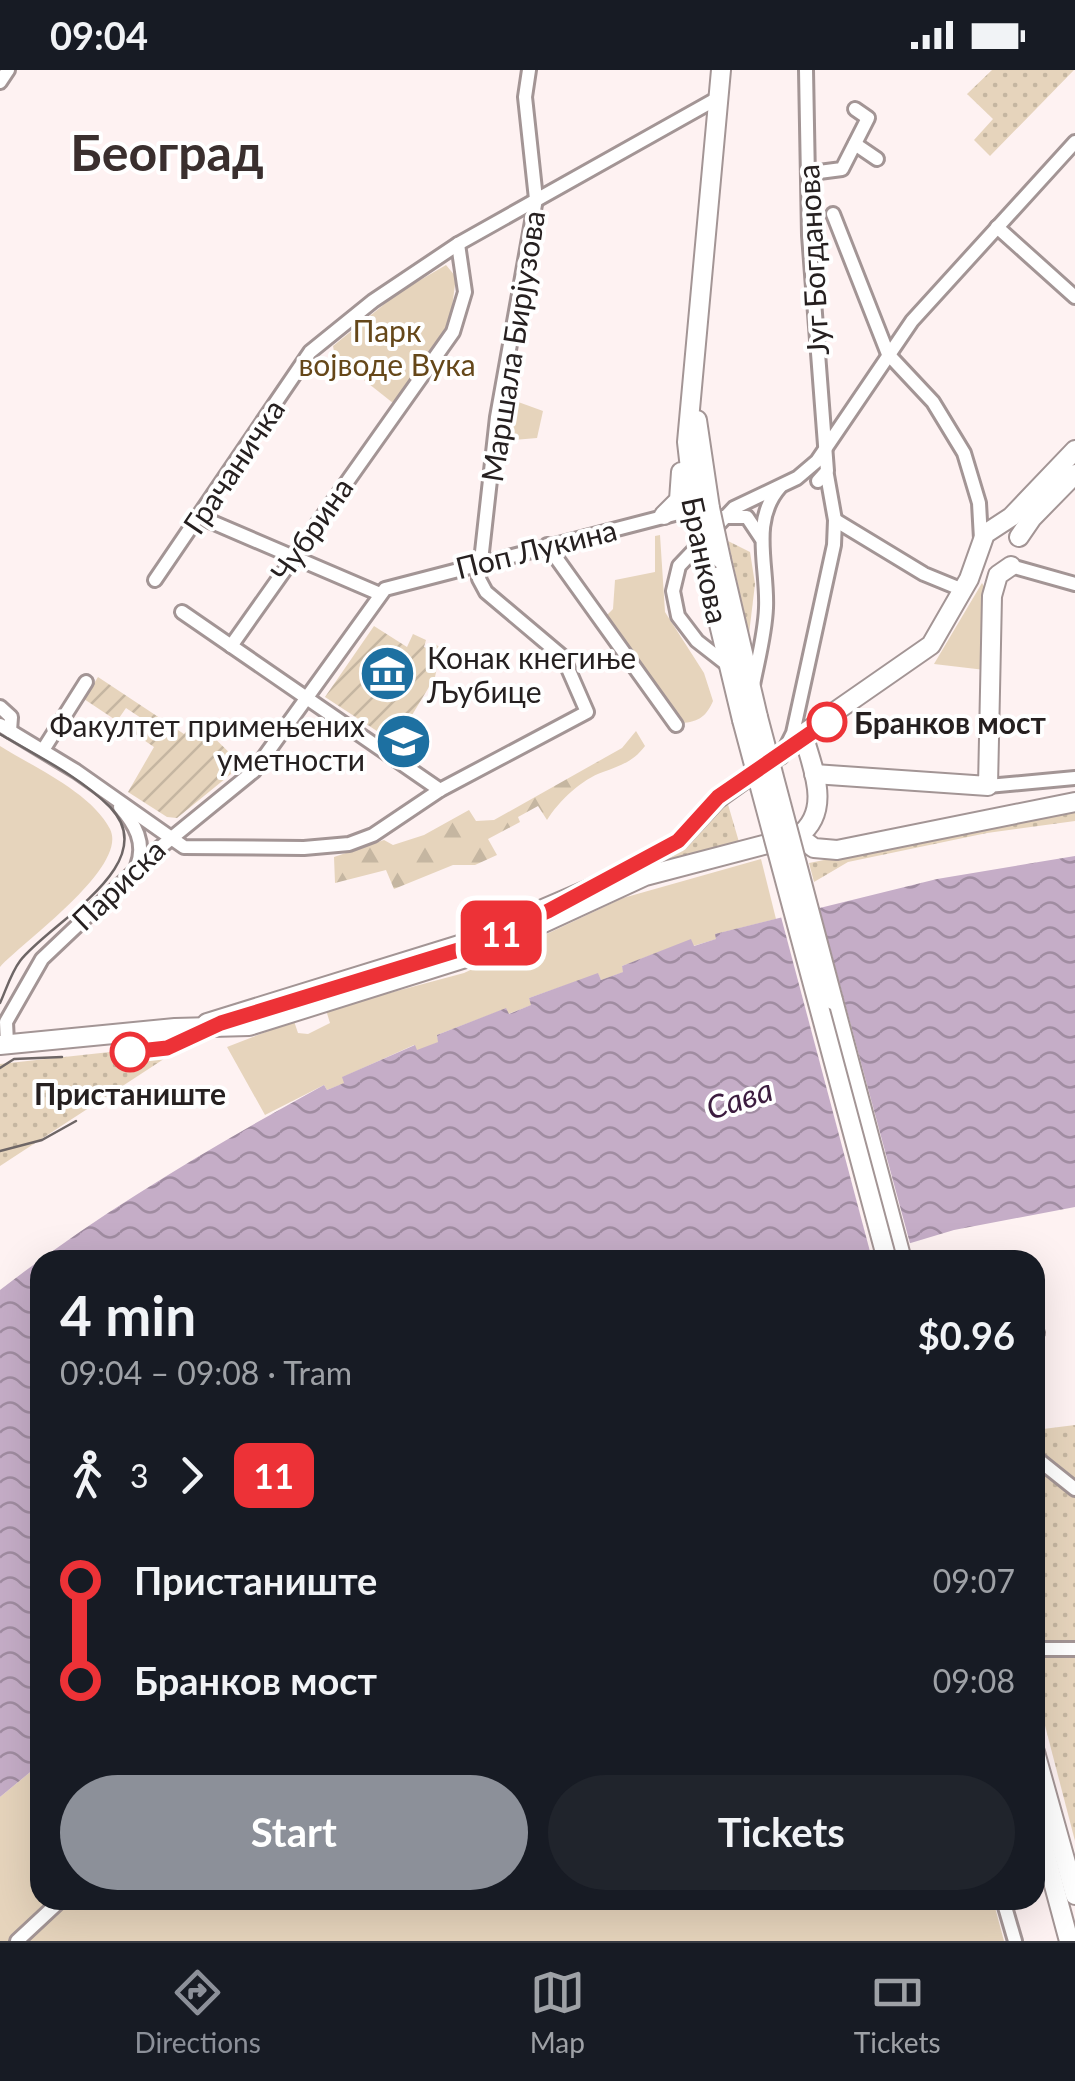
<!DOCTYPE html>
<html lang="en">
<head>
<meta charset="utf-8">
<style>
	:root { --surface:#171b24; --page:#20242c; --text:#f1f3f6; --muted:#9ea1a6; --line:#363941; --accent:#8c9099 }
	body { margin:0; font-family:Lato,sans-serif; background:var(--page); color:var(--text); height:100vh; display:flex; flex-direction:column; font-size:38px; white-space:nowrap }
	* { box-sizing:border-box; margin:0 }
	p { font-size:32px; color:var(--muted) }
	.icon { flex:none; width:55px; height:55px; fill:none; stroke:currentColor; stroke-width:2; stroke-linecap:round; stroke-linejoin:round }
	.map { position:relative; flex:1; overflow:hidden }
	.sheet { position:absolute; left:30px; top:1180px; width:1015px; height:660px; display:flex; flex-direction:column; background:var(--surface); border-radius:30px; box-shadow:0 10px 40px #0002 }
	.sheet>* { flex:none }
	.badge { padding:0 20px; border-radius:15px; font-size:35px; line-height:65px }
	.map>.badge { position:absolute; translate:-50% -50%; box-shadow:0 0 0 5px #fff }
	.legs { display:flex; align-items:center; gap:15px; height:110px; padding:0 30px; font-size:32px }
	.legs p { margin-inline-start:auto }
	.overview { display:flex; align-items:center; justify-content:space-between; height:170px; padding:0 30px }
	h1 { font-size:55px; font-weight:700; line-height:75px }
	.action { display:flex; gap:20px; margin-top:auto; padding:20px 30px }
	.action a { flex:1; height:115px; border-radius:60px; background:var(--accent); color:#fff; font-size:40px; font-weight:700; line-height:115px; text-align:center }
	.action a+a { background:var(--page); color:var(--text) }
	ul { padding:0 30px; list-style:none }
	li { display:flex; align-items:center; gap:35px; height:100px; font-size:38px }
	li i { display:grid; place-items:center; width:15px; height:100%; margin:0 12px; background:currentColor }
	li i::after { content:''; width:25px; height:25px; margin:-12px; border:8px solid; border-radius:50%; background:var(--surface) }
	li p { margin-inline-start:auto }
	li:first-child i { background:linear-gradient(#0000 50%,currentColor 0) }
	li:last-child i { background:linear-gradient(currentColor 50%,#0000 0) }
	.status { display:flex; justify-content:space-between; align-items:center; height:70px; padding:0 50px; background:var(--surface); direction:ltr }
	.status svg { height:28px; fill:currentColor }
	.dock { display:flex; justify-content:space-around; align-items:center; height:140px; border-top:2px solid var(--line); background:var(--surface); font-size:28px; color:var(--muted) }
	.dock a { display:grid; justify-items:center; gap:5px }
	.dock .on { color:var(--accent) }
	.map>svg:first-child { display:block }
	.grass { fill:url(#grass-dots) }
	.forest { fill:url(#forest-firs) }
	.park { fill:#e6d4bc }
	.garden { fill:url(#garden-furrows) }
	.water { fill:url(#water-waves) }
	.pier { fill:#fef2f2 }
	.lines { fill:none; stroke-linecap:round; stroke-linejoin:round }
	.minor-casing { stroke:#a39595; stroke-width:18 }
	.major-casing { stroke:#a39595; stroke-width:22 }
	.minor { stroke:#fff; stroke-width:12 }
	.major { stroke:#fff; stroke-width:18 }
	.tram { stroke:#6e6666; stroke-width:2.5 }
	.major-bridge-casing { stroke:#a39595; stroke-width:22; stroke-linecap:butt }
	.major-bridge { stroke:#fff; stroke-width:18 }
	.line-1-casing { stroke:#fff; stroke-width:22 }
	.line-1 { stroke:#ed3237; stroke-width:15 }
	.stop-1-dot { fill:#fff; stroke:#ed3237; stroke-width:5 }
	.labels { text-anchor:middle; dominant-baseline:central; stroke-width:8; stroke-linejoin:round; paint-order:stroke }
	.street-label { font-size:30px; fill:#262020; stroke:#fff }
	.park-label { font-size:30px; fill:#654719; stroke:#fff }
	.poi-label { font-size:30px; fill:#262020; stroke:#fff; text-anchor:start }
	.stop-label { font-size:30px; font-weight:bold; fill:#262020; stroke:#fff; text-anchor:start }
	.water-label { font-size:32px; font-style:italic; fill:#3c1c3f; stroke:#fff }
	.town-label { font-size:50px; font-weight:bold; fill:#3a2f2e; stroke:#fff }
</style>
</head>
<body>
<div class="status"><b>09:04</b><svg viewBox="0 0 49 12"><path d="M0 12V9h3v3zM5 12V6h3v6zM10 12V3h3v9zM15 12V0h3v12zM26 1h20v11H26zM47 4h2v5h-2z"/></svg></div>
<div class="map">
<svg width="1075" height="1871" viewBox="0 0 1075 1871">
	<defs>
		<pattern id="grass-dots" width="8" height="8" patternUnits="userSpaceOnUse" patternTransform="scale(2.5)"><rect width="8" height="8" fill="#e6d4bc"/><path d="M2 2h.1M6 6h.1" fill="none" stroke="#c5b6a1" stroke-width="1.8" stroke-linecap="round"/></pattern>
		<pattern id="forest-firs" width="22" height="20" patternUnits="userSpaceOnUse" patternTransform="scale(2.5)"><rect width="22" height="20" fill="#e6d4bc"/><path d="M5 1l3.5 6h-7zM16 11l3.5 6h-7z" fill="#c5b6a1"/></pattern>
		<pattern id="garden-furrows" width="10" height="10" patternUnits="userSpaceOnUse" patternTransform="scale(2.5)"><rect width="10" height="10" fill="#e6d4bc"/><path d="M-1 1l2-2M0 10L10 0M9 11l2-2" fill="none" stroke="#c5b6a1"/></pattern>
		<pattern id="water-waves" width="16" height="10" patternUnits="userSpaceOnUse" patternTransform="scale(2.5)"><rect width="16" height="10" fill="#c5adc7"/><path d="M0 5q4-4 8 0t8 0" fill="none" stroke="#a08ca1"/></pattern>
	</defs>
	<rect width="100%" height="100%" fill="#fef2f2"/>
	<g class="grass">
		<polygon points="992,0 1074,0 990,86 974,70 993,49 967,24"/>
		<polygon points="728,471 750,482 755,514 749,564"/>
		<polygon points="727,731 739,772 651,796 694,769"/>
		<polygon points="1075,740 1075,751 987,763 848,792 814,812 809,793"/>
		<polygon points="165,976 173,983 0,1096 0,994"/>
		<polygon points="1075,1355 1075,1414 1039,1386 1035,1360"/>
		<polygon points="1035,1394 1075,1427 1075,1771 1035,1617"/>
	</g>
	<path class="forest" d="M636,661L645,676C634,691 620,696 603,702C582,709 559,731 547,750L538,736L518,747L520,752L488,769L497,785L475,795H453L394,819L386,800L335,813L334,787L384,770L393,775L424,765L469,740L476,751L494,750L622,678Z"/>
	<g class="park">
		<polygon points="446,195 456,207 450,253 393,333 335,287 333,276 398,223"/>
		<polygon points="510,329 543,341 537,368 501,371"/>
		<path d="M660,465L665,542L704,603L713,631C706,648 696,653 678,653L603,549L613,539L615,510L655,502V466Z"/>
		<polygon points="982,513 987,522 985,600 934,594"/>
		<path d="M0,676C33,697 91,722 110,759C129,797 25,870 0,897Z"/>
		<polygon points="761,789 776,849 716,864 717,869 693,876 691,870 622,896 624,902 601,910 598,904 529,928 532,935 508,944 505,939 437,965 439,972 417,981 414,975 343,1007 345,1013 327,1020 324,1015 265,1045 227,977 294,951 298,963 308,964 330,953 326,940 464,903 623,828"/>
		<polygon points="40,1694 40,1830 993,1830 1004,1871 0,1871 0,1727"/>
	</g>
	<g class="garden">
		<polygon points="374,556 407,577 413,564 426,570 424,577 432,580 435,574 441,578 435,607 403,660 391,652 383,665 325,627"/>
		<polygon points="98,607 184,664 196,650 242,695 177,748 167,747 128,722 154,677 132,662 141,648 126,638 117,651 84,629"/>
	</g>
	<path class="water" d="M1075,786V1137L954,1160L854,1190H40V1694L0,1727V1220C102,1141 211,1077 324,1015L327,1020L344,1013L342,1007L415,975L417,980L438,972L437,965L506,938L509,944L531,935L529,928L598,903L601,910L623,902L622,896L691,869L694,876L716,869L715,864L937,809Z"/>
	<polygon class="pier" points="818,834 911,1177 872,1189 780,843"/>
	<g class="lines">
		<defs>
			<g id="minor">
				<polyline points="806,0 809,165 827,401 818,411"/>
				<polyline points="0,12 8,0"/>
				<polyline points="855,74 877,89"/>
				<polyline points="819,102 842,99 868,48 855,39"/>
				<polyline points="833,144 888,284 933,332 964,383 979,433 981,469"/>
				<polyline points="997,157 1075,227"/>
				<polyline points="198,446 380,524"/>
				<polyline points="723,447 747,447 761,468"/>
				<polyline points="835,450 924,504 963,520"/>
				<polyline points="547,475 676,655"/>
				<polyline points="1011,496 1075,514"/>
				<polyline points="155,510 310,282 373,231 458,174 718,28"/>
				<polyline points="182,542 440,720"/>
				<polyline points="231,576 453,262 465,222 458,174"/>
				<polyline points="729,596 697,571 678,546 673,521 679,496 734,438 797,408 817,391 912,251 1075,72"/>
				<path d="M753,615C758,589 765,564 766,538C768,496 750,451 780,417"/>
				<polyline points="0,637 11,647 10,661"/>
				<polyline points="0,655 76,701 184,777 304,778 349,774 373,765 440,720 587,642 563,587 486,522 479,509 497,347 536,129 525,27 529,0"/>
				<polyline points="43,680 86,612"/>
				<polyline points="781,687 793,663 834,475 835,450 827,405"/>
				<polyline points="988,716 1075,708"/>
				<path d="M120,737C135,754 146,773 137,796"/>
				<polyline points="619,807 681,771 718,731 761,700"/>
				<polyline points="7,973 6,952 42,889 157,780 254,701 385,519 694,439"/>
				<polyline points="1035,1264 1037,1263"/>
				<polyline points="1035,1387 1075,1419"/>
				<polyline points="1035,1579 1075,1579"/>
				<polyline points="1003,1830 1015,1871"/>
				<polyline points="17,1871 61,1830"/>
			</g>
			<g id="major">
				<polyline points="697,350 710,438"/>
				<polyline points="664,445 679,430 681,402"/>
				<polyline points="696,452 687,372 721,0"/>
				<polyline points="1019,467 1032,448 1075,404"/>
				<polyline points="721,489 758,647"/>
				<polyline points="706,500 742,650"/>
				<polyline points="814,704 988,716 992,526 998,505 1011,496"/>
				<polyline points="798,766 814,778 837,780 1075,732"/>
				<polyline points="833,930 902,1190"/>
				<polyline points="207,953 459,875 615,808"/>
				<path d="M0,975L175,958L249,956L472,886L645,806L798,766C833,741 812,697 803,664L931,575L969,509L985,464L1011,447L1075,380"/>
				<polyline points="1035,1682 1075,1825"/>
				<polyline points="1035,1745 1069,1871"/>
			</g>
		</defs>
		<use href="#minor" class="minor-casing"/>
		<use href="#major" class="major-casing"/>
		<use href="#minor" class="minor"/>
		<use href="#major" class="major"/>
		<g class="tram">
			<path d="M0,664C37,686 79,706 110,737C165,794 49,853 20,891C11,903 6,920 0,933"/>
			<polyline points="0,998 14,989 62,987"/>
			<polyline points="0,1081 42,1070 76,1051"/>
		</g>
		<defs>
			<g id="major-bridge">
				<polyline points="710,438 721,489"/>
				<polyline points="696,452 706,500"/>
				<polyline points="758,647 833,930"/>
				<polyline points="742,650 887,1190"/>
			</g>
		</defs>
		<use href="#major-bridge" class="major-bridge-casing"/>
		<use href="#major-bridge" class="major-bridge"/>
	</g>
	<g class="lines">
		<defs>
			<polyline id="line-1" points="130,982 167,978 221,953 465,878 548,841 678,771 718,727 827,652"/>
		</defs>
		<use href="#line-1" class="line-1-casing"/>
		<use href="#line-1" class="line-1"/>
	</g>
	<defs>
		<symbol id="museum-disc" viewBox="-11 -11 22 22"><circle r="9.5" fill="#1d70a1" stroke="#fff"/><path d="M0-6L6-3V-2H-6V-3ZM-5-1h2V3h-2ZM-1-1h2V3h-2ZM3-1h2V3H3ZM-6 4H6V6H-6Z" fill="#fff"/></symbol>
		<symbol id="university-disc" viewBox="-11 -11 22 22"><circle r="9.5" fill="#1d70a1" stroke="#fff"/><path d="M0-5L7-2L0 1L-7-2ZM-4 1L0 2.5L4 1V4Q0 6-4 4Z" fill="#fff"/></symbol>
	</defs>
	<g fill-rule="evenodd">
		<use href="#museum-disc" x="356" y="572" width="63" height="63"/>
		<use href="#university-disc" x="372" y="640" width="63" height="63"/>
	</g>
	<g class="stop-1-dot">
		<circle cx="827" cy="652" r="18"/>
		<circle cx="130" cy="982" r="18"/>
	</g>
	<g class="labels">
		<g class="street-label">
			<text transform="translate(812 190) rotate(-93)">Југ Богданова</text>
			<text transform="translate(512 276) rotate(-81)">Маршала Бирјузова</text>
			<text transform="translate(233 396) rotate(-56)">Грачаничка</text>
			<text transform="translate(311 459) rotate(-55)">Чубрина</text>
			<text transform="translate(536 478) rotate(-14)">Поп Лукина</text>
			<text transform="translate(706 490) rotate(78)">Бранкова</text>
			<text transform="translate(118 814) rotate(-44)">Париска</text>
		</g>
		<g class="park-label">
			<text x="387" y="260">Парк<tspan x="387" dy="34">војводе Вука</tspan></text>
		</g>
		<g class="poi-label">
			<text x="427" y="587">Конак кнегиње<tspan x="427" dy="34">Љубице</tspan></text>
			<text x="365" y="655" text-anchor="end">Факултет примењених<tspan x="365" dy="34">уметности</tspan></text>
		</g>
		<g class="stop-label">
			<text x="854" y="652">Бранков мост</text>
			<text x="130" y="1023" text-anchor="middle">Пристаниште</text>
		</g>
		<g class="water-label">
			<text transform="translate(739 1028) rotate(-18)">Сава</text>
		</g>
		<g class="town-label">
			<text x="167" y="82">Београд</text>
		</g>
	</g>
</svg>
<b class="badge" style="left:501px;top:863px;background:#ed3237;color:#fff">11</b>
<section class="sheet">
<div class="overview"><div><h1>4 min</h1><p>09:04 – 09:08 · Tram</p></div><b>$0.96</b></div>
<div class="legs"><svg class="icon" aria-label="walk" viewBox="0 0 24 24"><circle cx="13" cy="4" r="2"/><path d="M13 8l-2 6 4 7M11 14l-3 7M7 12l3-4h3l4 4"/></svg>3<svg class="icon" aria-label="forward" viewBox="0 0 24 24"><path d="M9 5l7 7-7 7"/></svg><b class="badge" style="background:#ed3237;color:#fff">11</b></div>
<ul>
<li><i style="color:#ed3237"></i><b>Пристаниште</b><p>09:07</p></li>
<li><i style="color:#ed3237"></i><b>Бранков мост</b><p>09:08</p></li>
</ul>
<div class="action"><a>Start</a><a>Tickets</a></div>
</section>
</div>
<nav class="dock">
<a class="on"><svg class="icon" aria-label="directions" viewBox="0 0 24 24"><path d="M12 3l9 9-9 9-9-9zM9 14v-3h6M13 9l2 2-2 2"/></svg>Directions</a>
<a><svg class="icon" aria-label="map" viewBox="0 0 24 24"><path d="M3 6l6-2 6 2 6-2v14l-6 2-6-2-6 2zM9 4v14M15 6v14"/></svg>Map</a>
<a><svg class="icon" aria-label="tickets" viewBox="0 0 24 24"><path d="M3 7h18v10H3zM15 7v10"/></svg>Tickets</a>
</nav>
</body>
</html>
